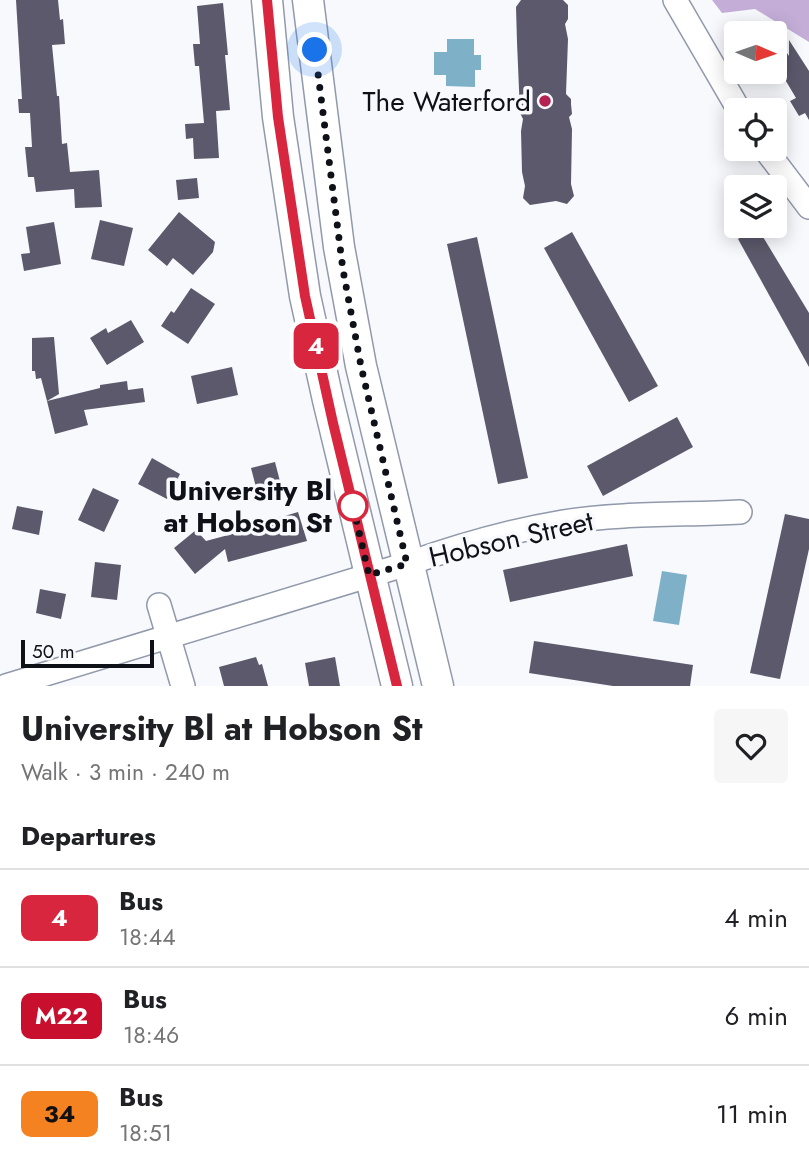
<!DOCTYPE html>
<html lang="en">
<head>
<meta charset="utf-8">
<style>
	:root { --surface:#fff; --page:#f6f6f6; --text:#202124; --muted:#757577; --line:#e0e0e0 }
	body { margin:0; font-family:Jost,sans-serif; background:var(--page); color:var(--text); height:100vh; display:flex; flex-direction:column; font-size:26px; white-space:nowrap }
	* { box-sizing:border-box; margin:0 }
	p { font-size:23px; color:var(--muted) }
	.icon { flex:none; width:38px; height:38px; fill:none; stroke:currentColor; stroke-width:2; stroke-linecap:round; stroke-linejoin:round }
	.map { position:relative; height:686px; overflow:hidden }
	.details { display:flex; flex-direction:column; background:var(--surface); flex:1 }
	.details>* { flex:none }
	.badge { padding:0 14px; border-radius:10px; font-size:24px; line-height:46px }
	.needle { width:46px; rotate:92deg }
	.fabs { position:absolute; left:724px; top:21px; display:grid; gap:14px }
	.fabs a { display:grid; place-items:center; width:63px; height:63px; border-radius:7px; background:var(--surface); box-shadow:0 4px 18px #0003; font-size:35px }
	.scale { position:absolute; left:21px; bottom:18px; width:133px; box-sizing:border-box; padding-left:7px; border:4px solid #0f1118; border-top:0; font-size:19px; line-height:24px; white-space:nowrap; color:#0f1118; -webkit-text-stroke:5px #f7f9fd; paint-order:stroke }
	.you { position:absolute; width:35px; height:35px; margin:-18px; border:5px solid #fff; border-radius:50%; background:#1a73e8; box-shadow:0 0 0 10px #1a73e833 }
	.map>.badge { position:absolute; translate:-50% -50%; box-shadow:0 0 0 4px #fff }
	h2 { padding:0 21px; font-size:26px; line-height:63px }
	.round { display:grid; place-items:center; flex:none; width:74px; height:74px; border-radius:7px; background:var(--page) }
	.summary { display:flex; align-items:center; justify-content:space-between; height:119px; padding:0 21px }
	h1 { font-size:33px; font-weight:700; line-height:52px }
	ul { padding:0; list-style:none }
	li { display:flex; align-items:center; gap:21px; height:98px; padding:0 21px; border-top:2px solid var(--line) }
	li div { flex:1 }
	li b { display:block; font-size:26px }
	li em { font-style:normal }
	li .badge { min-width:77px; font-weight:700; text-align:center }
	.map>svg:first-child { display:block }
	.forest { fill:#c4aed8 }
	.water { fill:#7eb0c8 }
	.building { fill:#5b596b }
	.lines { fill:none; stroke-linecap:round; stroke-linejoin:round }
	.minor-casing { stroke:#9199ab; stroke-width:26 }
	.major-casing { stroke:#9199ab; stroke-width:33 }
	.minor { stroke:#fff; stroke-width:23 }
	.major { stroke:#fff; stroke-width:30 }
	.line-casing { stroke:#fff; stroke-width:16 }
	.line { stroke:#d7263d; stroke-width:10 }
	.walk { stroke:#0f1118; stroke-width:7; stroke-dasharray:0 12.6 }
	.poi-dot { fill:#b32250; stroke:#f7f9fd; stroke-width:2.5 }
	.stop-dot { fill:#fff; stroke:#d7263d; stroke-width:3.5 }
	.labels { text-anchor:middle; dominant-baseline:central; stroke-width:7; stroke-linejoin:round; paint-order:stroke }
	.poi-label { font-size:28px; fill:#0f1118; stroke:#f7f9fd; text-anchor:end }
	.stop-label { font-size:28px; font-weight:bold; fill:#0f1118; stroke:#f7f9fd; text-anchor:end }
	.street-label { font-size:28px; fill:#0f1118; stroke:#f7f9fd }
</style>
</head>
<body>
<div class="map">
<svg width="809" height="686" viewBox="0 0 809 686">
	<rect width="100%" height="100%" fill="#f7f9fd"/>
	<polygon class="forest" points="712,0 809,0 809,42 755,9 722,13"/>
	<g class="water">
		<polygon points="447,39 474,39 474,55 481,55 481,70 475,70 475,87 446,86 446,75 434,75 434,52 447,52"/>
		<polygon points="662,571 687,575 679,625 653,621"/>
	</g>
	<g class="building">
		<polygon points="16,0 58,0 60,20 63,19 65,44 52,45 57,96 59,96 62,144 67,143 70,172 99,170 102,207 75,208 74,189 36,192 34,177 28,177 25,147 32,147 30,113 19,113 18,99 22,99"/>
		<polygon points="521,0 563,0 568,5 568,19 565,24 568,39 566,94 571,99 571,104 572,114 569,117 572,129 571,184 574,196 567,204 556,201 530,205 523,198 525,186 522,172 521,131 523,119 520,113 517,42 516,7"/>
		<polygon points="223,3 228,55 225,55 230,110 216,111 219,158 194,159 193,138 186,139 185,124 204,123 199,66 195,66 193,44 200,44 197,6"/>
		<polygon points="775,35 789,56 789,40 809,71 809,120 805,113 799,116 790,101 796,98 780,71 775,74"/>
		<polygon points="197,178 199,198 178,200 176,180"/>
		<polygon points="179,212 215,242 213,252 193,275 173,258 167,266 148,250"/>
		<polygon points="100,220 133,228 124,266 91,259"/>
		<polygon points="54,222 61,264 24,271 21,254 30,253 26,227"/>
		<polygon points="757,227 809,313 809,367 738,239"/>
		<polygon points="572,232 658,386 629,402 544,248"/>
		<polygon points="477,237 528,478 498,484 447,244"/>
		<polygon points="191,288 215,304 188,344 161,326 171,311 174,313"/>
		<polygon points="131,320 144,342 107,365 90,338 106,328 108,333"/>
		<polygon points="54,337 59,394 47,401 41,378 36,379 35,371 32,371 32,338"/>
		<polygon points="232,367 238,395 197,404 191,376"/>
		<polygon points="127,381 128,390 143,388 145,402 84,410 88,425 55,434 47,401 100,388 100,385"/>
		<polygon points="677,417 693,447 603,496 587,466"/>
		<polygon points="152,458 180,474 167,499 138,484"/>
		<polygon points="275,462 282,489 258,495 251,468"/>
		<polygon points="93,488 119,500 104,532 78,520"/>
		<polygon points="17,506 43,511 39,535 12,529"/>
		<polygon points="298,512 307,541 228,562 225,549 195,574 174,548 196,530 206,541 269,524 268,521"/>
		<polygon points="785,514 809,519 809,549 780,679 750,673"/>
		<polygon points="627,544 633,576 510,602 503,570"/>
		<polygon points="95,562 121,565 117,600 91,597"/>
		<polygon points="40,589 66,594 61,619 36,613"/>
		<polygon points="534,641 693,665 690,686 613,686 529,673"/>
		<polygon points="256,657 259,665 262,664 268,686 224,686 219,667"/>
		<polygon points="335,657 340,686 309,686 305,663"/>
	</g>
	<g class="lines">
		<defs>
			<g id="minor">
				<polyline points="675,0 739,110"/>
				<polyline points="765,149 809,207"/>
				<polyline points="159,605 183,686"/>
				<path d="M6,686L407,564C458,546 509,531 563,522C621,513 682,515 740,512"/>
			</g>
			<g id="major">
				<polyline points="267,0 278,117 305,296 328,400 397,686"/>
				<polyline points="308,0 339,247 361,366 438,686"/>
			</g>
		</defs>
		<use href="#minor" class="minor-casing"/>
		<use href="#major" class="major-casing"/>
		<use href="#minor" class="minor"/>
		<use href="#major" class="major"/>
	</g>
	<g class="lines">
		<defs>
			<polyline id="line" points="267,0 278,117 305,296 333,423 397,686"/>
		</defs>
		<use href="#line" class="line-casing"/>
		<use href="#line" class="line"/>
		<polyline class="walk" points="315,50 343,270 361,366 407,564 369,575 353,506"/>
	</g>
	<circle class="poi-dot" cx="545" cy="101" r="7"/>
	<circle class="stop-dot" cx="353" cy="506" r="14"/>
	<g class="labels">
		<g class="poi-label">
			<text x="531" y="101">The Waterford</text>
		</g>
		<g class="stop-label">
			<text x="332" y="490">University Bl<tspan x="332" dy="32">at Hobson St</tspan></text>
		</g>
		<g class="street-label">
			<text transform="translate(511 539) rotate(-13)">Hobson Street</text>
		</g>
	</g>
</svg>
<div class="fabs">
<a><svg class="needle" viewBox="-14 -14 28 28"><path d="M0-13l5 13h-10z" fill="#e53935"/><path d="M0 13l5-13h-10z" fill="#757577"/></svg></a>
<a><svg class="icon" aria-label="locate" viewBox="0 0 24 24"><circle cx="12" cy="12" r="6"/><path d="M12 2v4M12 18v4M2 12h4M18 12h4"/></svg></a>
<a><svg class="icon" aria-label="layers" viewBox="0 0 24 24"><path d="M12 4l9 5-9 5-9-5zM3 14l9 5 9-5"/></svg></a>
</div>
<div class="scale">50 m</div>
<div class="you" style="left:315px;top:50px"></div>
<b class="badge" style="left:316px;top:346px;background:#d7263d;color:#fff">4</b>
</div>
<section class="details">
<div class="summary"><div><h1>University Bl at Hobson St</h1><p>Walk · 3 min · 240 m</p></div><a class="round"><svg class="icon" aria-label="heart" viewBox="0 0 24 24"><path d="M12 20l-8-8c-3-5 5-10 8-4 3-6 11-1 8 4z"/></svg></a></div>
<h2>Departures</h2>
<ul>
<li><span class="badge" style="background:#d7263d;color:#fff">4</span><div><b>Bus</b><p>18:44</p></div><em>4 min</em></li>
<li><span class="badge" style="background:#c8102e;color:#fff">M22</span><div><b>Bus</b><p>18:46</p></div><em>6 min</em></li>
<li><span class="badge" style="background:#f58220;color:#111">34</span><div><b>Bus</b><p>18:51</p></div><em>11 min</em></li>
</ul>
</section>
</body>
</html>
